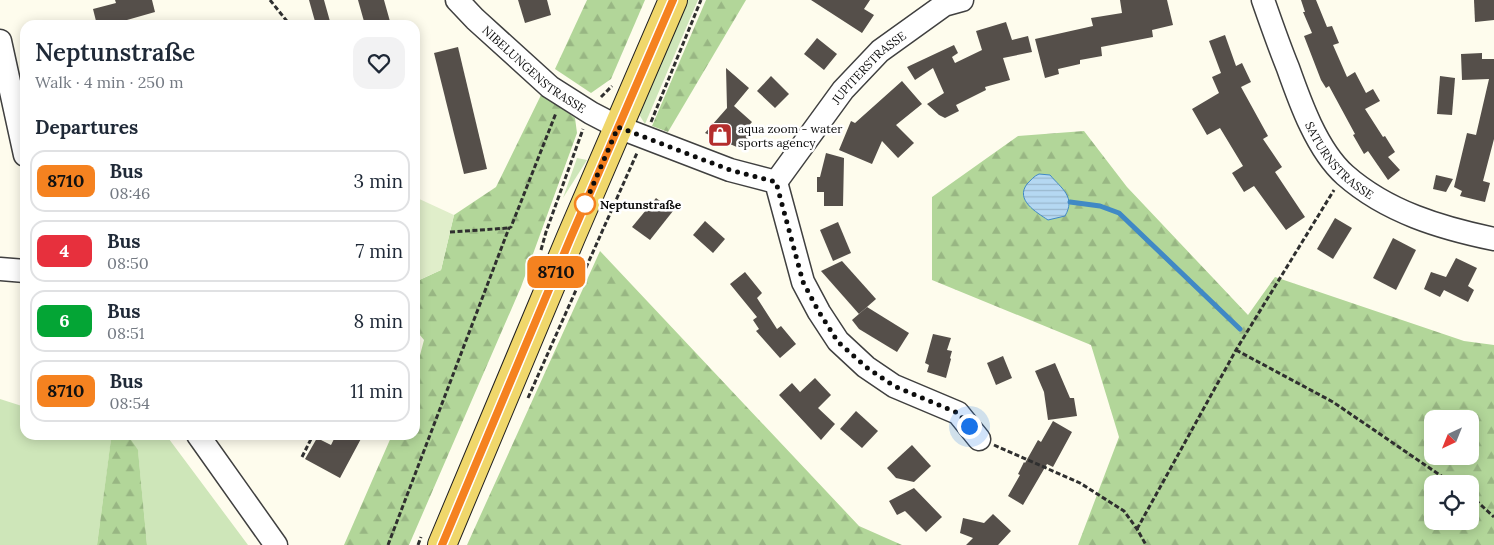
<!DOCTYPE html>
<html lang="en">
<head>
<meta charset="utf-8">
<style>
	:root { --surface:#fff; --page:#f2f2f3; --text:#1f2937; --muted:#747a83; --line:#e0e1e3 }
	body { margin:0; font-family:Lora,serif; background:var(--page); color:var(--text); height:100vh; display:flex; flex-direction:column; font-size:19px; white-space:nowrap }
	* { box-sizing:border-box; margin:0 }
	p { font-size:16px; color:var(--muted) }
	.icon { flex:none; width:28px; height:28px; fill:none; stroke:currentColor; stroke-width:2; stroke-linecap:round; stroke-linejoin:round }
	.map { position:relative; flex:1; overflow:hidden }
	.side { position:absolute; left:20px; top:20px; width:400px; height:420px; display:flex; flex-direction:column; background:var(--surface); border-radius:15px; box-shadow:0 2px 12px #0003 }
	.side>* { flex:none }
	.badge { padding:0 10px; border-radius:8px; font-size:18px; line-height:32px }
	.needle { width:32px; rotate:223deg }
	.buttons { position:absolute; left:1424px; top:410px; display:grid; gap:10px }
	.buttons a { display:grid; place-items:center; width:55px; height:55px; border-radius:10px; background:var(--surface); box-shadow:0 2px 12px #0003; font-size:25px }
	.you { position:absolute; width:25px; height:25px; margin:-12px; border:4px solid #fff; border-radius:50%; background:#1a73e8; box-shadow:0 0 0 8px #1a73e833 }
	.map>.badge { position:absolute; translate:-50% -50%; box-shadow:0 0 0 2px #fff }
	h2 { padding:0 15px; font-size:19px; line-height:45px }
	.round { display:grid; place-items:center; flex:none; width:52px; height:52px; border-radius:15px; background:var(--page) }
	.headline { display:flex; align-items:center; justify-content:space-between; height:85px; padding:0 15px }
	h1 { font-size:24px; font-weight:600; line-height:38px }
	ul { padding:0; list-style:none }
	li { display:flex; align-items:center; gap:15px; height:62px; margin:0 10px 8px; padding:0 5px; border:2px solid var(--line); border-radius:15px }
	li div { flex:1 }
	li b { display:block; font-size:19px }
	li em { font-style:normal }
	li .badge { min-width:55px; font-weight:700; text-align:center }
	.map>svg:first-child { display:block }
	.grass { fill:#cee6b9 }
	.forest { fill:url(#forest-firs); fill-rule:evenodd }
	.pitch { fill:#e0eeca }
	.water { fill:url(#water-rules); stroke:#4089c5 }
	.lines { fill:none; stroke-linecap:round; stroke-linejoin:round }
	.stream { stroke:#4089c5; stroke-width:5 }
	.building { fill:#554f4a }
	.minor-casing { stroke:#404040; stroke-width:25 }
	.major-casing { stroke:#1e1e1e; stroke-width:30 }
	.path { stroke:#2f2f2f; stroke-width:3; stroke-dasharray:5 2.5; stroke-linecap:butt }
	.minor { stroke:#fff; stroke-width:22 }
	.major { stroke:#f0d76b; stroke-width:28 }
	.line-casing { stroke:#fff; stroke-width:11 }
	.line { stroke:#f58220; stroke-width:8 }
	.walk { stroke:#0d0d0d; stroke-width:5; stroke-dasharray:0 9 }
	.stop-dot { fill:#fff; stroke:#f58220; stroke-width:2.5 }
	.labels { text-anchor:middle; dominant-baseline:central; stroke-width:5; stroke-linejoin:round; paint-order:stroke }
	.street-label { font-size:12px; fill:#0d0d0d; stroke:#fff }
	.poi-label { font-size:12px; fill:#0d0d0d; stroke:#fff; text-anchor:start }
	.stop-label { font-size:12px; font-weight:bold; fill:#0d0d0d; stroke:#fff; text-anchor:start }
</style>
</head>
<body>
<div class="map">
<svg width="1494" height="545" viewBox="0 0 1494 545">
	<defs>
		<pattern id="forest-firs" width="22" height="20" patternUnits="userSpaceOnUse" patternTransform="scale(1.25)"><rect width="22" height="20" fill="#b2d699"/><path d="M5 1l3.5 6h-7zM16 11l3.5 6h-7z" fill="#98b683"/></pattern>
		<pattern id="water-rules" width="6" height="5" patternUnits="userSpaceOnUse" patternTransform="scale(1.25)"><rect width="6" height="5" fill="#b5d8f2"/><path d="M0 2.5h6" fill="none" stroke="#9ab8ce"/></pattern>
	</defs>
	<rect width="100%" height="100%" fill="#fefced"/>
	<g class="grass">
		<polygon points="684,0 698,0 645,124 640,116 641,106"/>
		<polygon points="577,158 587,160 563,198"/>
		<polygon points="0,399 25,407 25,435 166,435 248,545 147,545 138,451 111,440 97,545 0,545"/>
	</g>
	<g class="forest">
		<polygon points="587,0 645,0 611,79 591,93 555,69"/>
		<polygon points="706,0 746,0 668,132 652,126"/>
		<polygon points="542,93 575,118 577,133 521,287 409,545 344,545 392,435 415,435 415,374 424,340 415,329 415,282 441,270 454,215 496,187"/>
		<path d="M1084,131L1127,187L1248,315L1275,277L1464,341L1494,345V545H1078L1119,437L1091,345L932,280V197L1018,136ZM1432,419H1470V456H1432ZM1432,484H1470V521H1432Z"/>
		<polygon points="600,251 859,526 902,545 467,545"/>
		<polygon points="129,437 138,450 147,545 97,545 111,439"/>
	</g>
	<polygon class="pitch" points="415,197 454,215 441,270 415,282"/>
	<path class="water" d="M1039,174L1050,175C1062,189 1076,197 1065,216L1048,220C1036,212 1015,200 1027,184C1031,180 1034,176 1039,174Z"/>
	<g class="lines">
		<polyline class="stream" points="1070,202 1100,206 1119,213 1240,329"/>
	</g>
	<g class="building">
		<polygon points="115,0 152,0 155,12 120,22 121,25 97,25 93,9 116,3"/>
		<polygon points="309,0 324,0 331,25 316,25"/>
		<polygon points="358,0 384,0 391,25 365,25"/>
		<polygon points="518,0 547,0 551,15 525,23"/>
		<polygon points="811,0 870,0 864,9 874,15 862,33"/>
		<polygon points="1120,0 1167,0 1173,25 1152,30 1153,37 1101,47 1102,56 1080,60 1080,64 1058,69 1059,74 1045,78 1035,39 1093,26 1091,18 1122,13"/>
		<polygon points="1301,0 1316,0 1327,27 1332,26 1339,43 1333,45 1347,77 1355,72 1366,93 1373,89 1380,101 1365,109 1383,137 1385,136 1395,152 1388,157 1400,170 1388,180 1368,151 1364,154 1353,135 1355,134 1329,86 1326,88 1321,80 1304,36 1312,33 1303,12 1305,12"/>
		<polygon points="1474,0 1494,0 1494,20 1475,22"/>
		<polygon points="1006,22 1012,40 1028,36 1032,52 1003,58 1010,80 985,87 986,90 956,105 959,111 945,118 939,115 927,104 944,93 933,68 915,80 907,67 954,45 958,53 952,57 955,63 982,50 976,31"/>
		<polygon points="1225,35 1236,66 1242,63 1251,82 1241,87 1268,136 1263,139 1282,167 1275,172 1305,217 1286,230 1254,186 1244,192 1232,173 1243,166 1220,128 1207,135 1192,109 1219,93 1212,77 1221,73 1209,41"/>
		<polygon points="817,38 837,54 824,70 804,54"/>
		<polygon points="458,47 487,169 464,174 434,53"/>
		<polygon points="1482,53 1482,59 1494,59 1494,139 1483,181 1490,183 1485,202 1460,196 1462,191 1454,187 1467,133 1476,135 1489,79 1462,80 1461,54"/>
		<polygon points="726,68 749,88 734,106 752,122 744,131 750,136 739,148 705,133 727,108"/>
		<polygon points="771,76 789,94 775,108 757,91"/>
		<polygon points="1440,76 1455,78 1452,115 1437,114"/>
		<polygon points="902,81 922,104 896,125 914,143 898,158 882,141 872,164 839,150 851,121 855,123"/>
		<polygon points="826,153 844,158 843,206 824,206 824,192 817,192 817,177 820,177"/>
		<polygon points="1436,175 1453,179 1446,192 1433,189"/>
		<polygon points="656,198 673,211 650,240 632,227"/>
		<polygon points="1335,218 1352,228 1333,259 1317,249"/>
		<polygon points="705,221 725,239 713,253 693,235"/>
		<polygon points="838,222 851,253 833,261 820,230"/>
		<polygon points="1393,238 1416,250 1396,290 1373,278"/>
		<polygon points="1456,258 1477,268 1468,286 1474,290 1468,302 1444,290 1440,297 1424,289 1431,272 1446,277"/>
		<polygon points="842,261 876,299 859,314 821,271"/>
		<polygon points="745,272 762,293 757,298 777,329 781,326 796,344 780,358 756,331 759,329 753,320 757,317 730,284"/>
		<polygon points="867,307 909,333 897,352 859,329 852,320"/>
		<polygon points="933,334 951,338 947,350 952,351 950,358 951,359 946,378 927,372 929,365 925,363"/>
		<polygon points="1003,356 1012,378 996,385 987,363"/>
		<polygon points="1055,363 1070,398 1074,398 1077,416 1048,420 1044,392 1035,371"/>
		<polygon points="815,378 831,395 818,408 835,424 821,440 779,395 792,383 800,392"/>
		<polygon points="856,411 878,431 862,448 840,429"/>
		<polygon points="1053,421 1072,432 1053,467 1047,464 1023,505 1008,496 1020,475 1018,474 1024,462 1025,463 1038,440 1041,442"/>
		<polygon points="336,435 363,435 340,478 305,459 317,438 331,445"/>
		<polygon points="912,445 931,466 914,482 896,478 887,468"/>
		<polygon points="914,488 942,517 926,532 905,511 897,515 889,501"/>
		<polygon points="993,514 1011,531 998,545 966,545 973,538 960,533 963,518 984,523"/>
	</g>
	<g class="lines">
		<defs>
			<g id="minor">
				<path id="s1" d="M457,0L475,19L550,87L591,113L618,127L730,170L776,182L803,282L819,312L838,341L866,367L894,386L958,413L979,439"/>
				<path id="s2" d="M1263,0C1271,23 1279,46 1288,68C1300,102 1317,150 1345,175C1387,212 1441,228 1494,239"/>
				<polyline points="0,41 25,155"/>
				<path id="s3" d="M776,182L843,90L880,51L944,5L962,0"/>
				<polyline points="0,269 25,271"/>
				<polyline points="198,435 276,545"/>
			</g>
			<polyline id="major" points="442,545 571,237 673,0"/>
		</defs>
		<use href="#minor" class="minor-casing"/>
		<use href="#major" class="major-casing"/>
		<g class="path">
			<polyline points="270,0 290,25"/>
			<polyline points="601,97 612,86"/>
			<polyline points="651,122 701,0"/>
			<polyline points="450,232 509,228"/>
			<polyline points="541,250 546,232 583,129"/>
			<polyline points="1236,350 1333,402 1453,484"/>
			<polyline points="528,398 637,153"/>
			<polyline points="994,445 1080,483 1124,511 1137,529 1146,545"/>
			<polyline points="302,457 313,435"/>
			<polyline points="1470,495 1494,517"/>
			<polyline points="1137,529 1236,350 1334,190"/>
			<polyline points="388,545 509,228 511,227 556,113"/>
			<polyline points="418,545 421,537"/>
		</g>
		<use href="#minor" class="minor"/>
		<use href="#major" class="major"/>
	</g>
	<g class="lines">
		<defs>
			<polyline id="line" points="442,545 571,237 673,0"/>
		</defs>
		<use href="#line" class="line-casing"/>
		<use href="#line" class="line"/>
		<polyline class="walk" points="585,204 584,206 618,127 730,170 776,182 803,282 819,312 838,342 866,367 894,386 958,413 969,426"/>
	</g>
	<defs>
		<symbol id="shop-square" viewBox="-11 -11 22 22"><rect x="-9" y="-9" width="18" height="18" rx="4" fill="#b42d2d" stroke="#fff"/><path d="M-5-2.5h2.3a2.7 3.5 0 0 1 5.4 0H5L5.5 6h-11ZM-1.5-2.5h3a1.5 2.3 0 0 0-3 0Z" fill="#fff"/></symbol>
	</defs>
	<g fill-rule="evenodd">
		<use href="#shop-square" x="706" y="121" width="28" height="28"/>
	</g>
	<circle class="stop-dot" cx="585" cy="204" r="10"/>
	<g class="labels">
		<g class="street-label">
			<text stroke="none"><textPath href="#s1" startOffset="104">NIBELUNGENSTRASSE</textPath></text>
			<text stroke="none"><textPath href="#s3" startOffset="148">JUPITERSTRASSE</textPath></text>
			<text stroke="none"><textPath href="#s2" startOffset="180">SATURNSTRASSE</textPath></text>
		</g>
		<g class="poi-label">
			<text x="738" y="128">aqua zoom - water<tspan x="738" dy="14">sports agency</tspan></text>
		</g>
		<g class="stop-label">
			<text x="600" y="204">Neptunstraße</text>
		</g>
	</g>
</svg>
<div class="buttons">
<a><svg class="needle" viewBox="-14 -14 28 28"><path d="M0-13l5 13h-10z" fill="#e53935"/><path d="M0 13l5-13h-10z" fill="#747a83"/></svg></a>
<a><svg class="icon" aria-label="locate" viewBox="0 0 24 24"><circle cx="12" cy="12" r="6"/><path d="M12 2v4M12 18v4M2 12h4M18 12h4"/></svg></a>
</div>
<div class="you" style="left:969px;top:426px"></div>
<b class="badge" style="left:556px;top:272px;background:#f58220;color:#111">8710</b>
<section class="side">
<div class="headline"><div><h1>Neptunstraße</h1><p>Walk · 4 min · 250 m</p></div><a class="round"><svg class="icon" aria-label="heart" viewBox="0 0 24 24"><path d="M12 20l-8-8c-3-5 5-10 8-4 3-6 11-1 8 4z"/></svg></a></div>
<h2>Departures</h2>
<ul>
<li><span class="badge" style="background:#f58220;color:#111">8710</span><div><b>Bus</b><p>08:46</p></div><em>3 min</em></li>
<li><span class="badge" style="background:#e7303d;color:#fff">4</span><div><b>Bus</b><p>08:50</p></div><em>7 min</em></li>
<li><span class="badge" style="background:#04a535;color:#fff">6</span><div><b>Bus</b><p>08:51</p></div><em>8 min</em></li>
<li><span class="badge" style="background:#f58220;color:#111">8710</span><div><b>Bus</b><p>08:54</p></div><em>11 min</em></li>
</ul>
</section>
</div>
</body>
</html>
